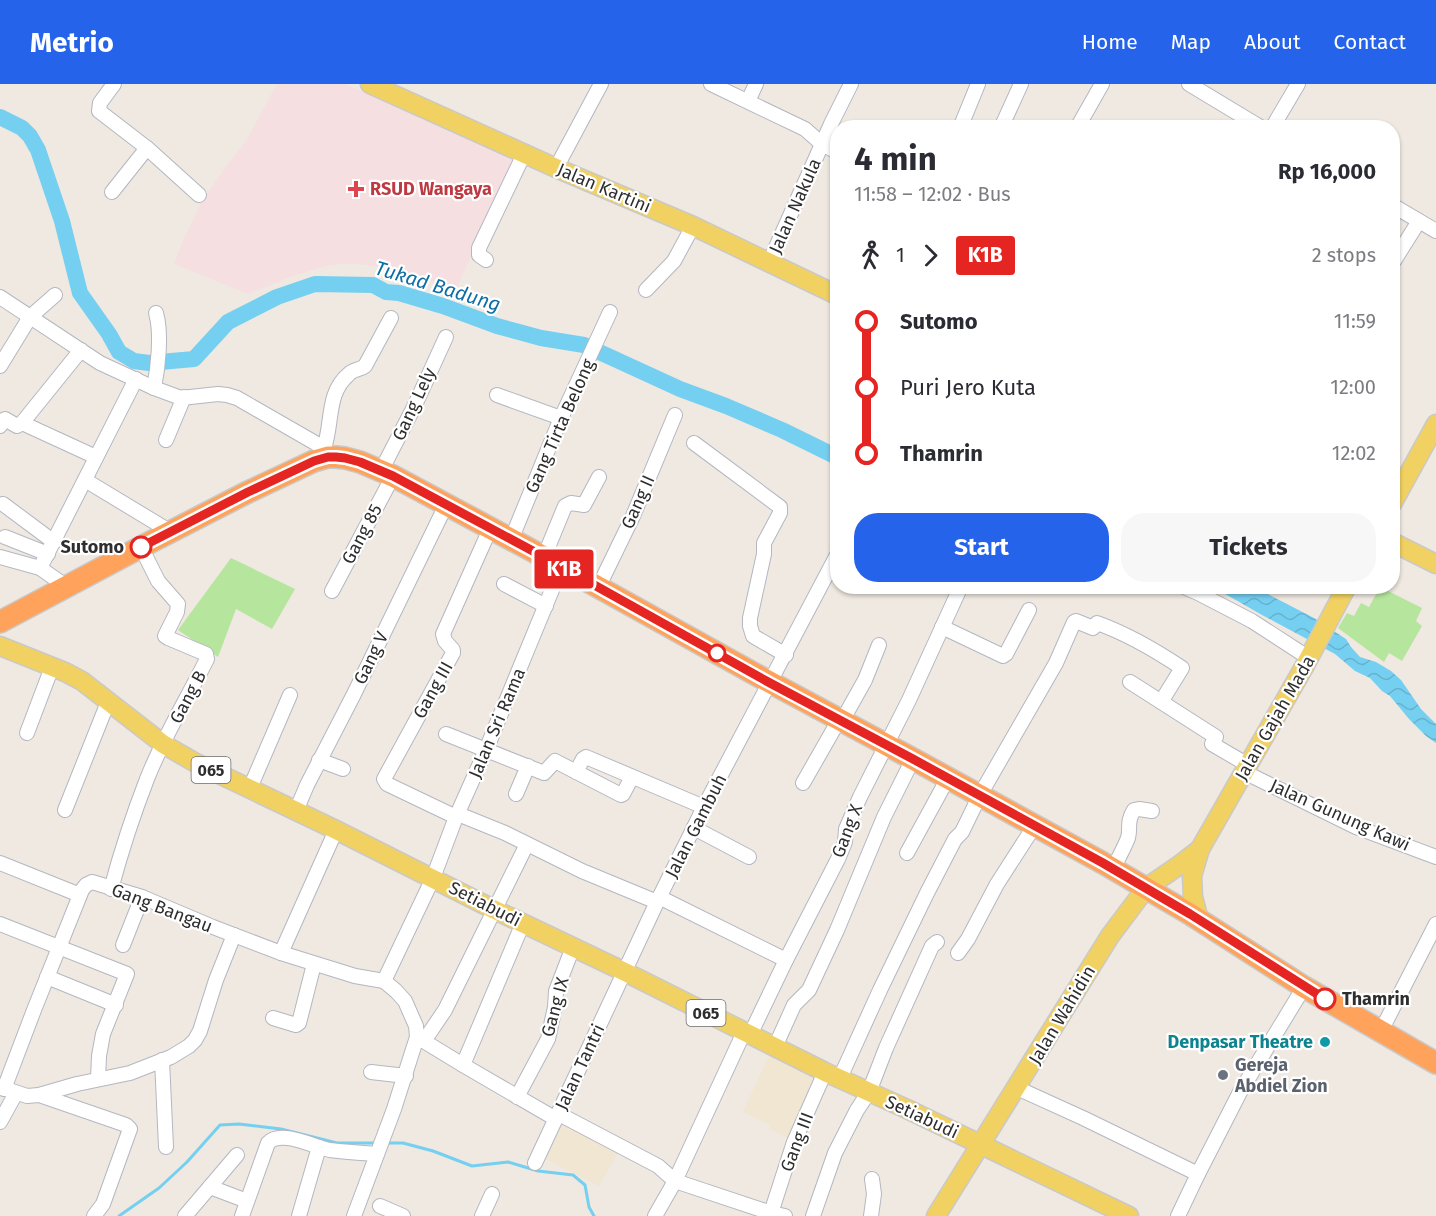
<!DOCTYPE html>
<html lang="en">
<head>
<meta charset="utf-8">
<style>
	:root { --surface:#fff; --page:#f7f7f7; --text:#2b2b33; --muted:#7c7c81; --accent:#2563eb }
	body { margin:0; font-family:"Fira Sans",sans-serif; background:var(--page); color:var(--text); height:100vh; display:flex; flex-direction:column; font-size:22px; white-space:nowrap }
	* { box-sizing:border-box; margin:0 }
	p { font-size:20px; color:var(--muted) }
	.icon { flex:none; width:33px; height:33px; fill:none; stroke:currentColor; stroke-width:2; stroke-linecap:round; stroke-linejoin:round }
	.map { position:relative; flex:1; overflow:hidden }
	.details { position:absolute; left:830px; top:36px; width:570px; height:474px; display:flex; flex-direction:column; background:var(--surface); border-radius:24px; box-shadow:0 2px 4px #0004 }
	.details>* { flex:none }
	.badge { padding:0 12px; border-radius:4px; font-size:21px; line-height:39px }
	.map>.badge { position:absolute; translate:-50% -50%; box-shadow:0 0 0 3px #fff }
	.legs { display:flex; align-items:center; gap:9px; height:66px; padding:0 24px; font-size:20px }
	.legs p { margin-inline-start:auto }
	.headline { display:flex; align-items:center; justify-content:space-between; height:102px; padding:0 24px }
	h1 { font-size:33px; font-weight:700; line-height:45px }
	.action { display:flex; gap:12px; margin-top:auto; padding:12px 24px }
	.action a { flex:1; height:69px; border-radius:24px; background:var(--accent); color:#fff; font-size:24px; font-weight:700; line-height:69px; text-align:center }
	.action a+a { background:var(--page); color:var(--text) }
	ul { padding:0 24px; list-style:none }
	li { display:flex; align-items:center; gap:21px; height:66px; font-size:22px }
	li i { display:grid; place-items:center; width:9px; height:100%; margin:0 8px; background:currentColor }
	li i::after { content:''; width:15px; height:15px; margin:-8px; border:4px solid; border-radius:50%; background:var(--surface) }
	li p { margin-inline-start:auto }
	li:first-child i { background:linear-gradient(#0000 50%,currentColor 0) }
	li:last-child i { background:linear-gradient(currentColor 50%,#0000 0) }
	header { display:flex; align-items:center; gap:36px; box-sizing:border-box; height:84px; padding:0 30px; background:var(--accent); color:#fff }
	header strong { font-size:28px }
	nav { display:flex; gap:33px; margin-inline-start:auto; font-size:21px }
	.map>svg:first-child { display:block }
	.education { fill:#f0e6d1 }
	.medical { fill:#f5dfe0 }
	.park { fill:#b6e59e }
	.water { fill:url(#water-waves) }
	.lines { fill:none; stroke-linecap:round; stroke-linejoin:round }
	.stream { stroke:#75cff0; stroke-width:3 }
	.river { stroke:#75cff0; stroke-width:16 }
	.minor-casing { stroke:#b4b7c1; stroke-width:16 }
	.major-casing { stroke:#c9c9c9; stroke-width:21 }
	.highway-casing { stroke:#c9c9c9; stroke-width:24 }
	.minor { stroke:#fff; stroke-width:14 }
	.major { stroke:#f2d163; stroke-width:18 }
	.highway { stroke:#ffa35c; stroke-width:21 }
	.line-1-casing { stroke:#fff; stroke-width:14 }
	.line-1 { stroke:#e52522; stroke-width:9 }
	.health-dot { fill:#e0444e; stroke:#fff; stroke-width:2 }
	.stop-1-dot { fill:#fff; stroke:#e52522; stroke-width:3 }
	.culture-dot { fill:#0f9aa8; stroke:#fff; stroke-width:2 }
	.worship-dot { fill:#6b7280; stroke:#fff; stroke-width:2 }
	.labels { text-anchor:middle; dominant-baseline:central; stroke-width:4.5; stroke-linejoin:round; paint-order:stroke }
	.shield { fill:#fff; stroke:#6d6d6d; stroke-width:1.5 }
	.shield-label { font-size:16px; font-weight:bold; fill:#2e2e2e }
	.street-label { font-size:18px; fill:#2e2e2e; stroke:#fff }
	.health-label { font-size:18px; font-weight:bold; fill:#be3a42; stroke:#fff; text-anchor:start }
	.stop-label { font-size:18px; font-weight:bold; fill:#2e2e2e; stroke:#fff; text-anchor:end }
	.culture-label { font-size:18px; font-weight:bold; fill:#0d838f; stroke:#fff; text-anchor:end }
	.worship-label { font-size:18px; font-weight:bold; fill:#5b616d; stroke:#fff; text-anchor:start }
	.water-label { font-size:20px; font-style:italic; fill:#0d6fa3; stroke:#fff }
</style>
</head>
<body>
<header>
<strong>Metrio</strong>
<nav><a>Home</a><a>Map</a><a>About</a><a>Contact</a></nav>
</header>
<div class="map">
<svg width="1436" height="1132" viewBox="0 0 1436 1132">
	<defs>
		<pattern id="water-waves" width="16" height="10" patternUnits="userSpaceOnUse" patternTransform="scale(1.5)"><rect width="16" height="10" fill="#75cff0"/><path d="M0 5q4-4 8 0t8 0" fill="none" stroke="#66b2ce"/></pattern>
	</defs>
	<rect width="100%" height="100%" fill="#efe9e1"/>
	<g class="education">
		<polygon points="769,971 821,993 793,1056 769,1045 771,1041 743,1028"/>
		<polygon points="562,1036 619,1066 599,1102 543,1074"/>
	</g>
	<polygon class="medical" points="277,0 345,0 514,77 455,208 425,196 392,185 359,180 342,180 326,182 293,192 248,210 174,180 183,157 202,117 230,77 245,59"/>
	<g class="park">
		<polygon points="231,474 295,505 272,545 236,525 218,573 178,546"/>
		<polygon points="1380,503 1422,524 1416,537 1422,542 1402,577 1389,569 1384,578 1338,544 1347,529 1354,532 1361,519 1369,523"/>
	</g>
	<polygon class="water" points="1213,503 1254,503 1314,534 1346,555 1351,563 1360,573 1376,578 1391,587 1401,596 1421,625 1436,640 1436,659 1426,652 1409,635 1390,612 1382,607 1370,594 1355,587 1335,570 1262,531"/>
	<g class="lines">
		<g class="stream">
			<polyline points="386,1059 403,1059 433,1067 472,1082 508,1078 538,1087 573,1091 585,1101 589,1123 594,1132"/>
			<polyline points="119,1132 159,1104 187,1078 220,1041 239,1040 281,1045 337,1059 377,1059"/>
		</g>
		<polyline class="river" points="0,33 22,44 30,52 38,66 62,137 80,209 109,250 119,268 134,277 149,279 194,275 228,238 277,213 315,200 373,201 386,208 399,209 443,222 497,242 541,254 584,261 680,305 726,322 782,346 837,373"/>
		<defs>
			<g id="minor">
				<polyline points="711,0 805,45 822,60 837,68"/>
				<polyline points="1189,0 1262,44"/>
				<polyline points="748,17 756,0"/>
				<polyline points="960,44 978,0"/>
				<polyline points="1001,44 1021,0"/>
				<polyline points="1077,44 1102,0"/>
				<polyline points="1272,44 1298,0"/>
				<polyline points="147,64 199,111"/>
				<polyline points="556,84 601,0"/>
				<polyline points="112,108 147,64 99,27 100,19 114,0"/>
				<polyline points="1392,121 1436,147"/>
				<polyline points="486,176 479,171 479,164 524,70"/>
				<polyline points="769,179 831,40 851,0"/>
				<polyline points="1392,180 1419,137"/>
				<polyline points="646,206 674,177 693,142"/>
				<polyline points="0,213 100,279 154,304 181,314 218,310 227,311 237,314 324,364 323,374"/>
				<polyline points="0,282 30,233 55,211"/>
				<path d="M154,304C158,284 162,249 156,229"/>
				<polyline points="497,311 561,334"/>
				<polyline points="22,339 81,266"/>
				<polyline points="0,342 5,335 17,342 22,339 96,373"/>
				<polyline points="166,356 184,313"/>
				<polyline points="694,359 780,423 780,429 764,459 764,470 750,534 750,542 753,552 786,571"/>
				<path d="M324,364C333,339 326,309 349,290C353,285 360,286 365,282L391,234"/>
				<polyline points="381,387 415,321 446,253"/>
				<polyline points="85,396 171,448"/>
				<polyline points="3,420 54,458"/>
				<polyline points="5,453 48,470"/>
				<polyline points="511,456 561,334 610,228"/>
				<polyline points="0,473 40,484 67,503"/>
				<polyline points="544,473 565,422 571,419 584,421 599,393"/>
				<polyline points="40,484 136,295"/>
				<polyline points="504,500 546,522"/>
				<polyline points="1182,502 1198,509 1252,537 1309,574"/>
				<polyline points="598,504 633,432 675,331"/>
				<polyline points="332,507 393,392"/>
				<polyline points="942,543 1003,572 1006,570 1029,526"/>
				<polyline points="1130,598 1216,653 1212,660 1248,681"/>
				<polyline points="842,637 865,596 879,561"/>
				<polyline points="27,649 52,583"/>
				<polyline points="446,650 544,689 555,677 621,711 623,710 632,693"/>
				<polyline points="319,676 343,685"/>
				<polyline points="576,688 583,675 586,673 704,723"/>
				<polyline points="1244,688 1356,743 1436,773"/>
				<polyline points="803,699 839,636"/>
				<polyline points="250,704 290,611"/>
				<polyline points="516,710 528,682"/>
				<polyline points="65,726 108,618"/>
				<polyline points="296,727 307,701 354,610 446,421"/>
				<polyline points="458,730 505,749 582,787 657,818"/>
				<polyline points="456,733 387,700 384,695 453,569 453,566 445,557 443,550 490,445"/>
				<polyline points="694,744 749,773"/>
				<polyline points="907,769 948,694"/>
				<polyline points="0,779 80,811"/>
				<path d="M1113,785C1118,775 1124,764 1128,754C1131,743 1126,739 1134,726L1139,725L1152,727"/>
				<path d="M111,805C121,768 133,731 147,695C163,654 187,615 207,575L206,570L168,554L165,552L177,528L178,520L158,497L141,463"/>
				<polyline points="659,813 786,876"/>
				<polyline points="0,840 127,890 103,950 99,972 98,995"/>
				<polyline points="123,861 142,813"/>
				<polyline points="281,869 336,746"/>
				<polyline points="958,869 968,855 997,800 1035,741"/>
				<polyline points="47,893 116,921"/>
				<polyline points="384,897 433,794 456,733 486,666 561,484"/>
				<polyline points="273,934 296,941 299,939 314,880"/>
				<polyline points="1381,947 1436,840"/>
				<polyline points="750,951 786,876 838,775 845,758 846,745 860,713 909,616 961,502"/>
				<polyline points="417,953 463,981 556,1035"/>
				<polyline points="424,957 445,926 527,760"/>
				<polyline points="775,963 794,921 809,906 837,846 884,733 913,675"/>
				<polyline points="162,976 166,1063"/>
				<polyline points="463,981 523,839"/>
				<polyline points="371,988 406,992"/>
				<path d="M840,994L880,906L927,809L955,755L962,748L980,711L1056,579L1074,538L1076,537L1093,544L1097,539C1128,550 1155,566 1182,584L1161,618"/>
				<polyline points="0,1003 27,1012 39,1011 77,1000 130,989 171,973 189,962 195,956 200,947 216,896 234,851"/>
				<polyline points="1017,1004 1083,1034 1198,1090"/>
				<polyline points="4,1005 34,926 82,806 86,801 92,798 142,813 213,843 281,869 355,892 384,897 396,907 405,917 416,942 417,953 394,1025 354,1132"/>
				<polyline points="39,1011 126,1041 130,1045 103,1120 94,1132"/>
				<polyline points="517,1013 548,955 555,923 556,907 573,863"/>
				<polyline points="559,1030 658,1082 675,1097 744,948"/>
				<polyline points="0,1038 16,1009"/>
				<polyline points="535,1079 657,818 704,723 837,471"/>
				<polyline points="210,1103 247,1117"/>
				<polyline points="380,1122 403,1132"/>
				<polyline points="771,1129 794,1058 825,988"/>
				<polyline points="185,1132 237,1071"/>
				<path d="M242,1132L268,1059C281,1045 314,1063 330,1066C346,1068 362,1069 377,1070"/>
				<polyline points="299,1132 319,1063"/>
				<polyline points="482,1132 492,1110"/>
				<polyline points="655,1132 675,1097 771,1129 785,1132"/>
				<polyline points="813,1132 835,1069 857,1026 869,1008 886,964 932,862 937,858"/>
				<polyline points="871,1132 874,1110 872,1095"/>
				<polyline points="1178,1132 1198,1090 1240,1008 1304,903"/>
			</g>
			<g id="major">
				<polyline points="370,0 556,84 693,142 837,211"/>
				<polyline points="1392,420 1436,340"/>
				<polyline points="1392,458 1436,480"/>
				<polyline points="0,562 65,588 82,597 163,660 196,679 336,746 495,826 625,888 825,988 907,1025 1129,1132"/>
				<polyline points="1199,836 1193,813 1192,792 1200,765 1304,583 1347,502"/>
				<polyline points="936,1132 1110,852 1146,804 1178,782 1200,765"/>
			</g>
			<polyline id="highway" points="0,538 141,463 248,408 314,377 328,373 336,373 345,374 360,378 393,392 544,473 762,594 913,675 1103,779 1190,830 1304,903 1436,979"/>
		</defs>
		<use href="#minor" class="minor-casing"/>
		<use href="#major" class="major-casing"/>
		<use href="#highway" class="highway-casing"/>
		<use href="#minor" class="minor"/>
		<use href="#major" class="major"/>
		<use href="#highway" class="highway"/>
	</g>
	<g class="lines">
		<defs>
			<polyline id="line-1" points="141,463 248,408 314,377 328,373 336,373 345,374 360,378 393,392 544,473 770,599 913,675 1103,779 1190,830 1325,915"/>
		</defs>
		<use href="#line-1" class="line-1-casing"/>
		<use href="#line-1" class="line-1"/>
	</g>
	<path class="health-dot" d="M353 96h6v6h6v6h-6v6h-6v-6h-6v-6h6z"/>
	<g class="stop-1-dot">
		<circle cx="141" cy="463" r="10"/>
		<circle cx="717" cy="569" r="8"/>
		<circle cx="1325" cy="915" r="10"/>
	</g>
	<circle class="culture-dot" cx="1325" cy="958" r="6"/>
	<circle class="worship-dot" cx="1223" cy="991" r="6"/>
	<g class="labels">
		<g class="shield">
			<rect x="191.5" y="673" width="39" height="26" rx="4.5"/>
			<rect x="686.5" y="916" width="39" height="26" rx="4.5"/>
		</g>
		<g class="shield-label">
			<text x="211" y="686">065</text>
			<text x="706" y="929">065</text>
		</g>
		<g class="street-label">
			<text transform="translate(604 104) rotate(23)">Jalan Kartini</text>
			<text transform="translate(795 122) rotate(-66)">Jalan Nakula</text>
			<text transform="translate(414 320) rotate(-65)">Gang Lely</text>
			<text transform="translate(560 342) rotate(-66)">Gang Tirta Belong</text>
			<text transform="translate(638 418) rotate(-66)">Gang II</text>
			<text transform="translate(362 450) rotate(-62)">Gang 85</text>
			<text transform="translate(371 574) rotate(-64)">Gang V</text>
			<text transform="translate(433 606) rotate(-61)">Gang III</text>
			<text transform="translate(188 613) rotate(-62)">Gang B</text>
			<text transform="translate(1275 634) rotate(-60)">Jalan Gajah Mada</text>
			<text transform="translate(497 639) rotate(-67)">Jalan Sri Rama</text>
			<text transform="translate(1340 731) rotate(24)">Jalan Gunung Kawi</text>
			<text transform="translate(696 742) rotate(-63)">Jalan Gambuh</text>
			<text transform="translate(847 747) rotate(-69)">Gang X</text>
			<text transform="translate(485 820) rotate(27)">Setiabudi</text>
			<text transform="translate(162 824) rotate(21)">Gang Bangau</text>
			<text transform="translate(555 923) rotate(-75)">Gang IX</text>
			<text transform="translate(1062 931) rotate(-59)">Jalan Wahidin</text>
			<text transform="translate(580 983) rotate(-65)">Jalan Tantri</text>
			<text transform="translate(922 1033) rotate(25)">Setiabudi</text>
			<text transform="translate(797 1058) rotate(-69)">Gang III</text>
		</g>
		<g class="health-label">
			<text x="370" y="105">RSUD Wangaya</text>
		</g>
		<g class="stop-label">
			<text x="124" y="463">Sutomo</text>
			<text x="1342" y="915" text-anchor="start">Thamrin</text>
		</g>
		<g class="culture-label">
			<text x="1313" y="958">Denpasar Theatre</text>
		</g>
		<g class="worship-label">
			<text x="1235" y="981">Gereja<tspan x="1235" dy="21">Abdiel Zion</tspan></text>
		</g>
		<g class="water-label">
			<text transform="translate(438 202) rotate(17)">Tukad Badung</text>
		</g>
	</g>
</svg>
<b class="badge" style="left:564px;top:485px;background:#e52522;color:#fff">K1B</b>
<section class="details">
<div class="headline"><div><h1>4 min</h1><p>11:58 – 12:02 · Bus</p></div><b>Rp 16,000</b></div>
<div class="legs"><svg class="icon" aria-label="walk" viewBox="0 0 24 24"><circle cx="13" cy="4" r="2"/><path d="M13 8l-2 6 4 7M11 14l-3 7M7 12l3-4h3l4 4"/></svg>1<svg class="icon" aria-label="forward" viewBox="0 0 24 24"><path d="M9 5l7 7-7 7"/></svg><b class="badge" style="background:#e52522;color:#fff">K1B</b><p>2 stops</p></div>
<ul>
<li><i style="color:#e52522"></i><b>Sutomo</b><p>11:59</p></li>
<li><i style="color:#e52522"></i><span>Puri Jero Kuta</span><p>12:00</p></li>
<li><i style="color:#e52522"></i><b>Thamrin</b><p>12:02</p></li>
</ul>
<div class="action"><a>Start</a><a>Tickets</a></div>
</section>
</div>
</body>
</html>
